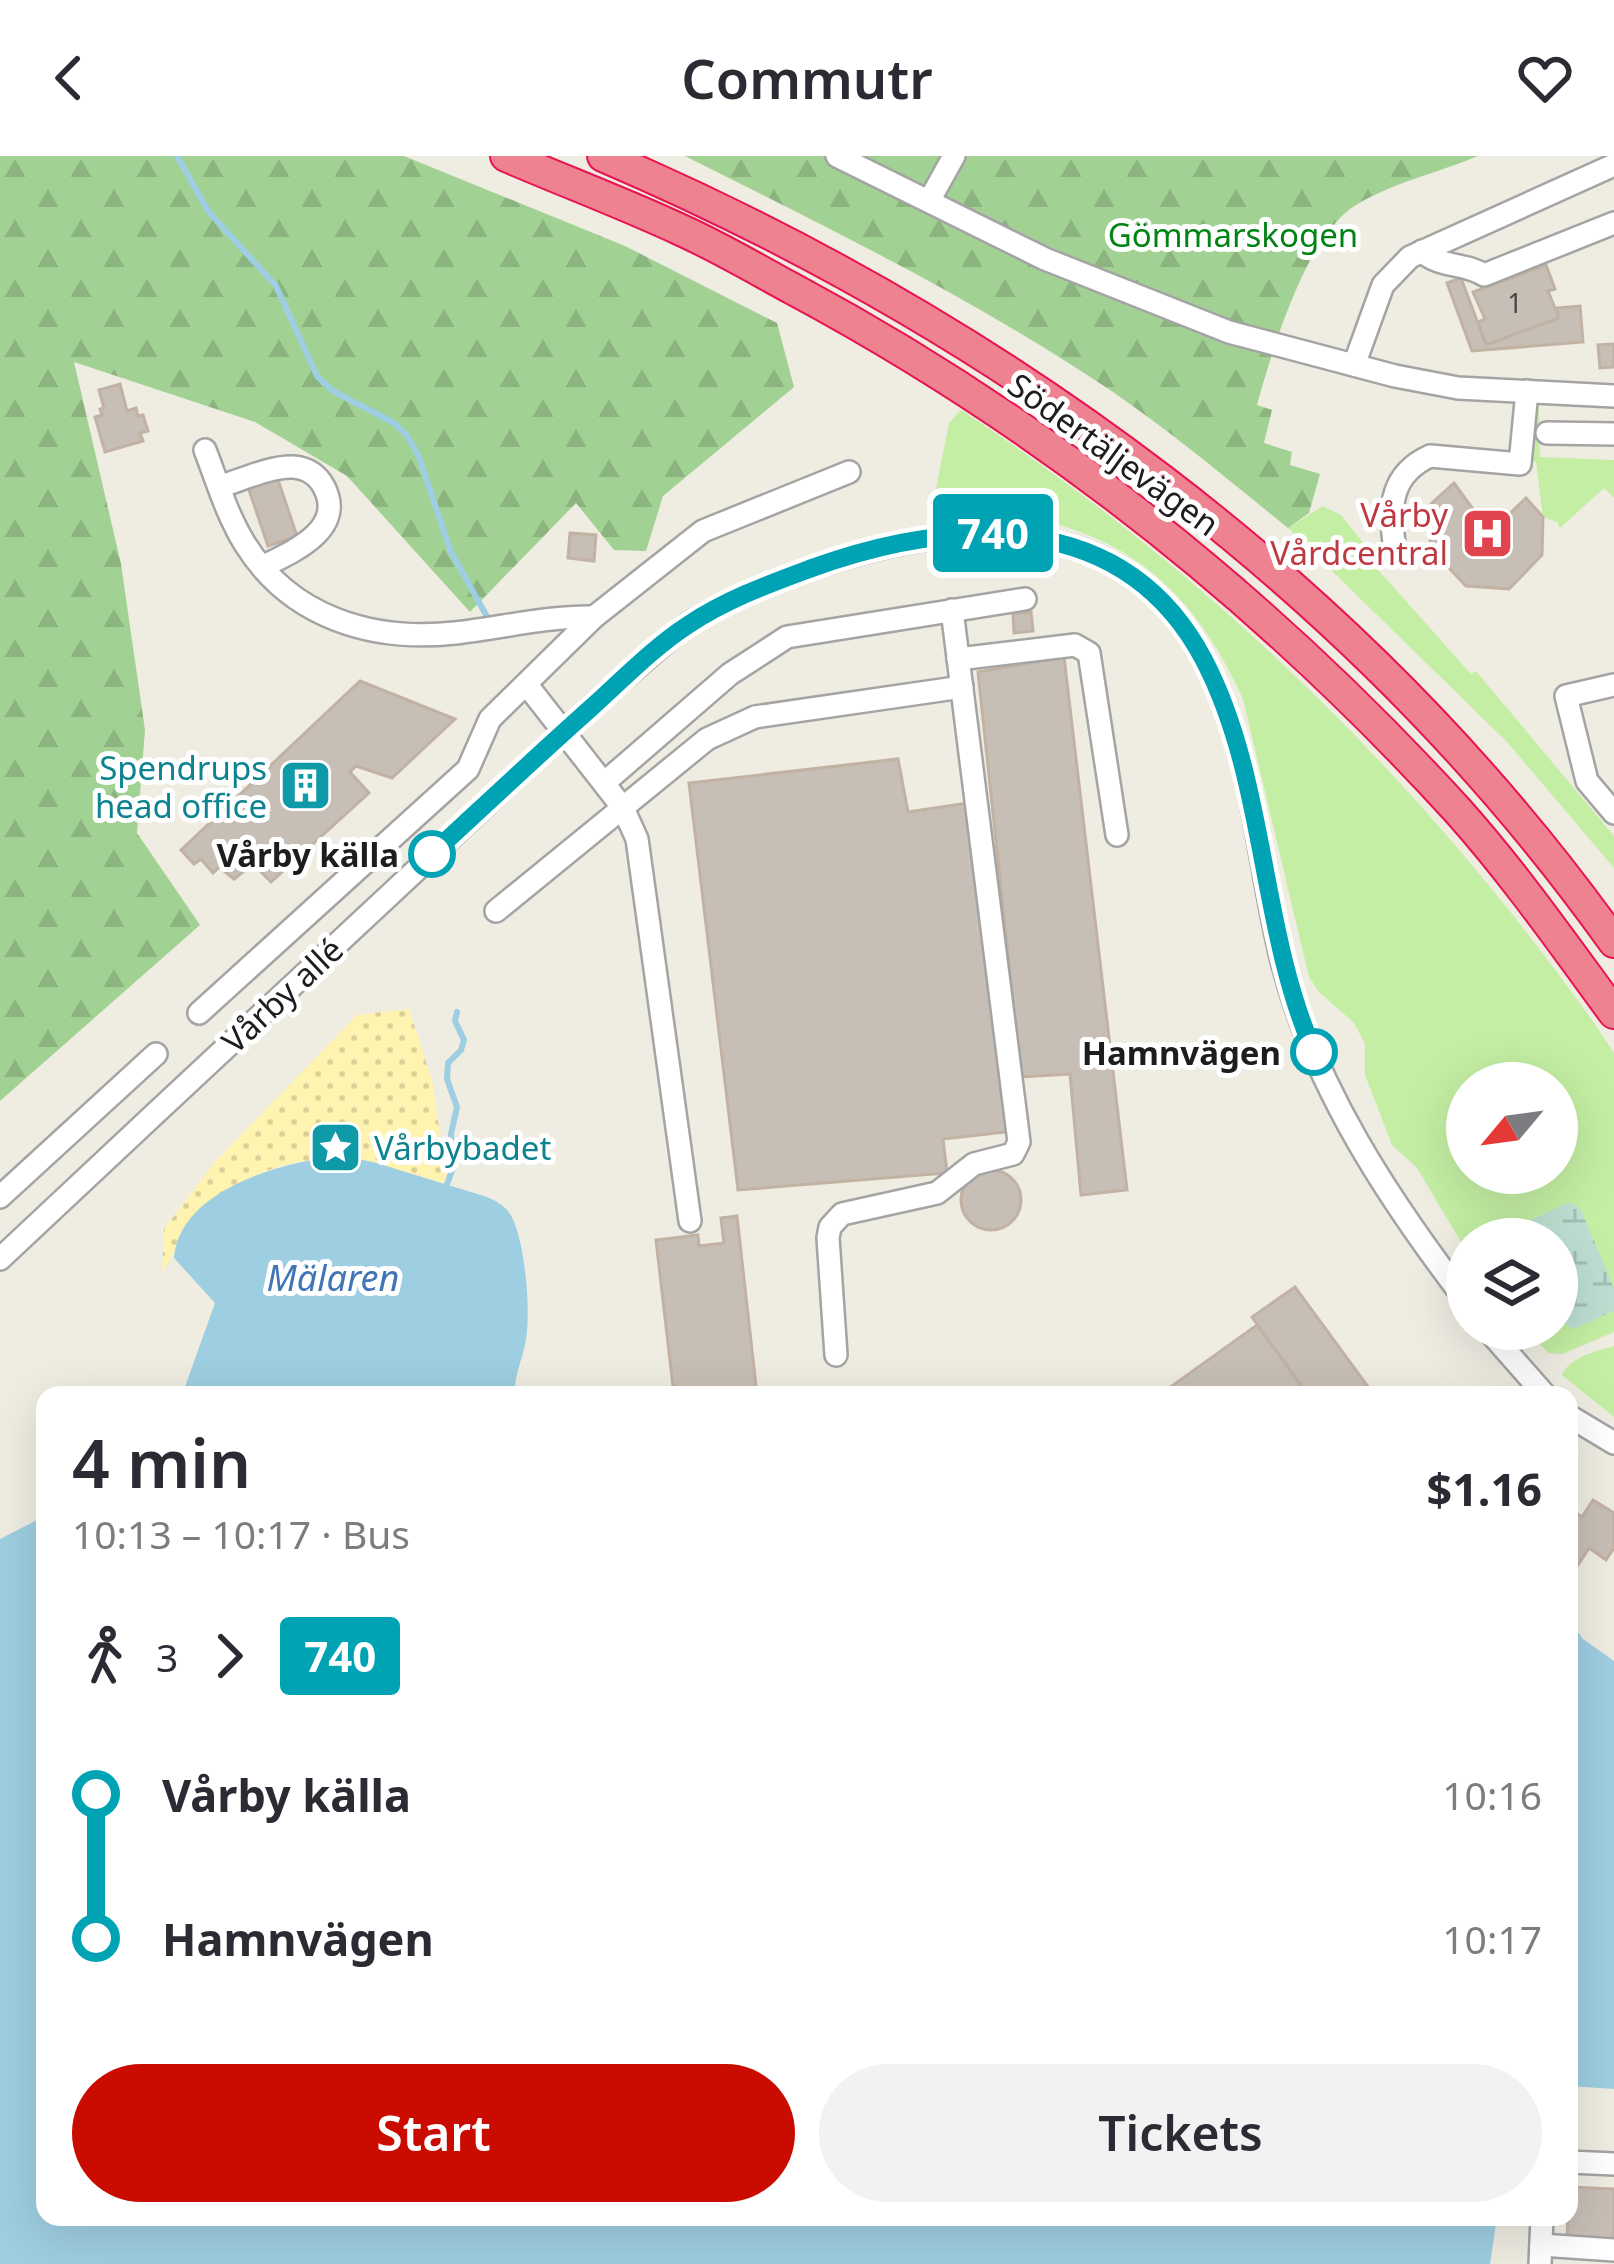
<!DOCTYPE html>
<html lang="en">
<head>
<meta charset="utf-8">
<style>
	:root { --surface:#fff; --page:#f2f2f3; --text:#2b2b33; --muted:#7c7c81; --accent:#ca0b00 }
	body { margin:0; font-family:"Noto Sans",sans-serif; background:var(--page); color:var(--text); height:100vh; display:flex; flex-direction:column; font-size:45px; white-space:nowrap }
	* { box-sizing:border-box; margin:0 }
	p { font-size:39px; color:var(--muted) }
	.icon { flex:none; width:66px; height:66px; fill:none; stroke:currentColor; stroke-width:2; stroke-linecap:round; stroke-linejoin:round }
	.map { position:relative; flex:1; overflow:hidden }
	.drawer { position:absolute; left:36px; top:1230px; width:1542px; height:840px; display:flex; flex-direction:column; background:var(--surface); border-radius:24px; box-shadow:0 12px 48px #0002 }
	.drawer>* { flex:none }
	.badge { padding:0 24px; border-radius:9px; font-size:42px; line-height:78px }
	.needle { width:78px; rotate:241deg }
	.fabs { position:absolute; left:1446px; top:906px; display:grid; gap:24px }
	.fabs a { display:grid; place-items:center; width:132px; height:132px; border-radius:50%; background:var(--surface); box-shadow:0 12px 48px #0002; font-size:60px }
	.map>.badge { position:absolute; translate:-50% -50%; box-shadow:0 0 0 6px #fff }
	.legs { display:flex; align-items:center; gap:18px; height:132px; padding:0 36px; font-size:39px }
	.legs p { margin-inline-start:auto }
	.overview { display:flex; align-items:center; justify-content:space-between; height:204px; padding:0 36px }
	h1 { font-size:66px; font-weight:600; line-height:90px }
	.cta { display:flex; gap:24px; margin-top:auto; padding:24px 36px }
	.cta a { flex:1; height:138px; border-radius:72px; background:var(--accent); color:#fff; font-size:48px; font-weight:600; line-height:138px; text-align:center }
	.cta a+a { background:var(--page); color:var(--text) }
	ul { padding:0 36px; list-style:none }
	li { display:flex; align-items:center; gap:42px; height:144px; font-size:45px }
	li i { display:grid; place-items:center; width:18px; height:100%; margin:0 15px; background:currentColor }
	li i::after { content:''; width:30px; height:30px; margin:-15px; border:9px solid; border-radius:50%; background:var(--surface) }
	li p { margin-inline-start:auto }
	li:first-child i { background:linear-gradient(#0000 50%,currentColor 0) }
	li:last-child i { background:linear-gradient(currentColor 50%,#0000 0) }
	header { display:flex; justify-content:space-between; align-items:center; height:156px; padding:0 36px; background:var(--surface); font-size:54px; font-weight:600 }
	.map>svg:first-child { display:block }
	.grass { fill:#c4eea3; fill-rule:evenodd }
	.forest { fill:url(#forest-firs) }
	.wetland { fill:url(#wetland-marsh) }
	.sand { fill:url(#sand-dots) }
	.water { fill:#9ecee1 }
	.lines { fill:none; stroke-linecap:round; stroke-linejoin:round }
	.stream { stroke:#9ecee1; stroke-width:6 }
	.building { fill:#c7beb5; stroke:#c2b2a3; stroke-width:3 }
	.minor-casing { stroke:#a4a4a4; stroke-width:26 }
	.highway-casing { stroke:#e81451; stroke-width:34 }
	.minor { stroke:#fff; stroke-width:21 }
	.highway { stroke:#ee8290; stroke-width:30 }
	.line-1-casing { stroke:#fff; stroke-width:27 }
	.line-1 { stroke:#00a3b4; stroke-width:18 }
	.stop-1-dot { fill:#fff; stroke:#00a3b4; stroke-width:6 }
	.labels { text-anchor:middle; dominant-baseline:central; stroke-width:10; stroke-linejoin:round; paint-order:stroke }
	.number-label { font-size:27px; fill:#484543 }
	.park-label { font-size:33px; fill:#028414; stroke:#fff }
	.street-label { font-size:33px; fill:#1d1d1d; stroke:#fff }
	.health-label { font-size:33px; fill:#be3a42; stroke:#fff; text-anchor:end }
	.culture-label { font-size:33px; fill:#0d838f; stroke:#fff; text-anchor:end }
	.stop-label { font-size:33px; font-weight:bold; fill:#1d1d1d; stroke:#fff; text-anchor:end }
	.water-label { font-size:36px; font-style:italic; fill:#4175b5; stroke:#fff }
</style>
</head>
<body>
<header><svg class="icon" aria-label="back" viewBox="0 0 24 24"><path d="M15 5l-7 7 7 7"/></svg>Commutr<svg class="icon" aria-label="heart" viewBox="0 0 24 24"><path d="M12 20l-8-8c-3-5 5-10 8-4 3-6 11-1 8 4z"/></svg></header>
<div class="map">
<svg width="1614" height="2108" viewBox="0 0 1614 2108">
	<defs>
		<pattern id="forest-firs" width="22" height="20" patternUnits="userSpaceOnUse" patternTransform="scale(3)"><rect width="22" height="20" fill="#a2d293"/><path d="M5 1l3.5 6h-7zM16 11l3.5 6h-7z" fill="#8bb47e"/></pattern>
		<pattern id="wetland-marsh" width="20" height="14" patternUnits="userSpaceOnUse" patternTransform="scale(3)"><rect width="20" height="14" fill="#bddfd1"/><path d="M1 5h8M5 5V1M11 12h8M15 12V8" fill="none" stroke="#a2bfb3"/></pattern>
		<pattern id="sand-dots" width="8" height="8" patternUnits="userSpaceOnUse" patternTransform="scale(3)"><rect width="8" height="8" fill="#fff3b0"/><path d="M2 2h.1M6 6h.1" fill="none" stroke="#dad097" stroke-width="1.8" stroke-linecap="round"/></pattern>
	</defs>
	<rect width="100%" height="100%" fill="#efece2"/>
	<g class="grass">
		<polygon points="1539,251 1540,301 1614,304 1614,342 1604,332 1560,372 1557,366 1543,361 1536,306 1527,303"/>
		<path d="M961,254C1210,417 1421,624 1594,867L1614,897V1176L1562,1198L1548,1197L1527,1173H1557V1083H1467V1096L1417,1012L1392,989L1365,919V888L1354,867L1319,836L1309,821L1243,543C1201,449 1140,384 1034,363C1003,357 961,358 933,348L949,267ZM1467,927H1557V1017H1467Z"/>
		<polygon points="1323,350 1341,359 1368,393 1364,398 1471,518 1476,515 1614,680 1614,712 1508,587 1288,372"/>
		<path d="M1614,1190V1261L1562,1219C1570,1201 1596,1195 1614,1190Z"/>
	</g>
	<g class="forest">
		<polygon points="0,0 404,0 625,90 777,167 794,231 663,340 646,395 614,394 576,347 470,456 347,320 255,266 74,206 121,408 145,574 137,677 200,769 0,945"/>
		<path d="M685,0H1478C1438,17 1394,26 1356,49C1306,79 1272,195 1257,249L1272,254L1264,287L1292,296L1290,309L1320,318L1309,357L1288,372C1231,326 1174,278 1113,236C978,145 831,73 685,0Z"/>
	</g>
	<polygon class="wetland" points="1569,1046 1580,1052 1614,1132 1614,1155 1574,1173 1557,1163 1557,1083 1513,1083 1529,1065"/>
	<path class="sand" d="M409,853L432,924L447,1028C367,1004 308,985 231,1033C219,1040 203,1049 193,1060C178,1078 176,1099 162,1116L164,1073L215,1006L357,859Z"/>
	<g class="water">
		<path d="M343,1000L373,1006L487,1041C496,1045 504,1049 510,1058C525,1081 531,1155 526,1183C523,1203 514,1217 515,1239H182L215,1147L174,1102C179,1033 287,1004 343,1000Z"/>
		<polygon points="45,1360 45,2061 1497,2061 1490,2108 0,2108 0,1383"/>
		<polygon points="1569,1463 1583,1483 1614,1505 1614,1933 1569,1930"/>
	</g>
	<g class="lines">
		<g class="stream">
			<polyline points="177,0 208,55 276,130 317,220 333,235 394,267 406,278 419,301 451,396 490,466"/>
			<polyline points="447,1028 453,1012 451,978 457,951 447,923 448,907 461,894 464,884 455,865 457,856"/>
		</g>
	</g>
	<g class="building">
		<polygon points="1546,109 1555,133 1548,135 1559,162 1486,189 1478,166 1485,163 1473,136"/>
		<polygon points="1461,122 1486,189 1559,162 1556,152 1580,150 1583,186 1472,195 1447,127"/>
		<polygon points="1614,188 1614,211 1600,212 1598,189"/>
		<polygon points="120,228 127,255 136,252 138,260 143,259 148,275 140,277 143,285 105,296 95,261 102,259 100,253 104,252 99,234"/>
		<polygon points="276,318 297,380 268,390 247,328"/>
		<polygon points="1454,327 1478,360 1505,362 1526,342 1543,361 1542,399 1509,433 1466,430 1430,392 1431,348"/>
		<polygon points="570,377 596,379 594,405 568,402"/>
		<polygon points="1031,456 1033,475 1014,477 1013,458"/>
		<polygon points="1064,501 1127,1034 1081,1039 1070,918 1021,921 978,516"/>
		<polygon points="360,525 455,563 392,622 356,610 350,616 369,637 271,726 253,708 234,723 219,711 213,717 201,703 194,708 181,694"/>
		<polygon points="898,603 908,656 968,647 1006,976 943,983 947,1017 738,1034 689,627"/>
		<circle cx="991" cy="1044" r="30"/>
		<polygon points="737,1060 757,1239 674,1239 656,1084 698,1079 699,1090 724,1087 721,1062"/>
		<polygon points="1295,1131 1374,1239 1308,1239 1252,1161"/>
		<polygon points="1257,1169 1308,1239 1174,1239 1169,1232"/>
		<polygon points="1593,1344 1614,1357 1614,1392 1606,1404 1589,1392 1576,1412 1569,1407 1569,1352 1582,1361"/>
		<polygon points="1569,2031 1614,2033 1614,2084 1567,2082"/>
	</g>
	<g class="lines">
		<defs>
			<g id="minor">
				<polyline points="837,0 1045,103 1229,176 1395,220 1458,232 1614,240"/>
				<polyline points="929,45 954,0"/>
				<path d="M1422,95C1439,112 1464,106 1484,119L1614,67"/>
				<polyline points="1354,209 1383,129 1410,101 1614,9"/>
				<polyline points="1547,277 1614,278"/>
				<path d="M205,294C217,325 227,359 245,388C291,462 373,486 455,477C502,472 546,460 594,461"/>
				<path d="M219,331C241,324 271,310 293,311C307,312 317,318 324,331C346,374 292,396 262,411"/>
				<path d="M1394,387C1389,350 1391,318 1430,300L1520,308L1527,235"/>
				<polyline points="958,503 1075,489 1089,497 1117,679"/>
				<polyline points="527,529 623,652 637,683 690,1065"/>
				<polyline points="1614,529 1566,540 1587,625 1614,657"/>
				<polyline points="604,627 730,518 787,481 1025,443"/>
				<polyline points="496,755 707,583 755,561 962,531"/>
				<polyline points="199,857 468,613 490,563 594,461 703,375 849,316"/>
				<polyline points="0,1041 156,898"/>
				<path d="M0,1103C152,961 303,818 456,677C516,621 574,564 637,511C654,497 670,481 688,468C726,444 768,428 810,413C936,369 1098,347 1186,475C1252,570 1255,697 1282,805C1314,931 1389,1044 1467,1146"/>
				<polyline points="1487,1173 1545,1239"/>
				<polyline points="836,1199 828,1082 830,1071 842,1058 937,1037 974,1008 1013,998 1019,986 952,454"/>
				<polyline points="1569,1260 1614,1287"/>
				<polyline points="1569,2006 1614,2008"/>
				<polyline points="1541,2089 1614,2094"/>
				<polyline points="1540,2108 1542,2061"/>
			</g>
			<g id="highway">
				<path d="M506,0C564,25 623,47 681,74C719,91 756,113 793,133C1047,269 1265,443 1459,656C1515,719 1564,789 1614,857"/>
				<path d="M603,0C998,169 1363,434 1614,786"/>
			</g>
		</defs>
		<use href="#minor" class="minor-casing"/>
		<use href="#highway" class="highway-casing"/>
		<use href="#minor" class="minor"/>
		<use href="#highway" class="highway"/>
	</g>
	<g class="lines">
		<defs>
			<path id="line-1" d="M432,698C485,649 538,599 592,551C623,523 654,491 688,469C727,443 769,428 812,412C952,362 1123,350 1204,504C1267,625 1259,771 1314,896"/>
		</defs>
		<use href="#line-1" class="line-1-casing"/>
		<use href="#line-1" class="line-1"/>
	</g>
	<defs>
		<symbol id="hospital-square" viewBox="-11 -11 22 22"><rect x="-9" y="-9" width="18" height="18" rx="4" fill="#e0444e" stroke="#fff"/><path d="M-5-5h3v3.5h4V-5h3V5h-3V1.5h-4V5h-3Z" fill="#fff"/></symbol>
		<symbol id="building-square" viewBox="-11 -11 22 22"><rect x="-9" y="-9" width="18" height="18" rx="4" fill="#0f9aa8" stroke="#fff"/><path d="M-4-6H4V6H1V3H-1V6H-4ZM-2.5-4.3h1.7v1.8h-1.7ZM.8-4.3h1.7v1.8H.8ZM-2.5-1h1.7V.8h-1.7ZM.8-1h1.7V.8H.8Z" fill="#fff"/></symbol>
		<symbol id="sight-square" viewBox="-11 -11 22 22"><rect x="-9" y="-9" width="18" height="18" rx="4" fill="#0f9aa8" stroke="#fff"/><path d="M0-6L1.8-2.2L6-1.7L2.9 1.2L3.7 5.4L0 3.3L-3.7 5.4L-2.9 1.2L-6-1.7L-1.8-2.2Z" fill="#fff"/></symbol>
	</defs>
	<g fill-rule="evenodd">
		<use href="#hospital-square" x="1458" y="348" width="59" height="59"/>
		<use href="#building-square" x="276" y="600" width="59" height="59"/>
		<use href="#sight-square" x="306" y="962" width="59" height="59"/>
	</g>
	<g class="stop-1-dot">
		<circle cx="432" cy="698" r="21"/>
		<circle cx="1314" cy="896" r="21"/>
	</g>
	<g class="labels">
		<g class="number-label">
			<text x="1515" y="146">1</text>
		</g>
		<g class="park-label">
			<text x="1233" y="78">Gömmarskogen</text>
		</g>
		<g class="street-label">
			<text transform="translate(1114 298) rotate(36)">Södertäljevägen</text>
			<text transform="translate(282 839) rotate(-43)">Vårby allé</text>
		</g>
		<g class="health-label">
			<text x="1448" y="358">Vårby<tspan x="1448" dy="38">Vårdcentral</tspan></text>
		</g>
		<g class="culture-label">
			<text x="267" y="611">Spendrups<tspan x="267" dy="38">head office</tspan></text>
			<text x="374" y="991" text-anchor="start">Vårbybadet</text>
		</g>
		<g class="stop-label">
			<text x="399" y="698">Vårby källa</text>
			<text x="1281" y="896">Hamnvägen</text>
		</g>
		<g class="water-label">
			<text x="333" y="1121">Mälaren</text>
		</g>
	</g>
</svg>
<div class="fabs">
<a><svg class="needle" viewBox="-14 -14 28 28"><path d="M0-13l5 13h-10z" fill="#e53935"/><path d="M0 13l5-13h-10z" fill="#7c7c81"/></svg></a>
<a><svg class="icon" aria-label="layers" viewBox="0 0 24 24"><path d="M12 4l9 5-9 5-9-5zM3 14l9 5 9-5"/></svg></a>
</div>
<b class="badge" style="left:993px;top:377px;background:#00a3b4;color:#fff">740</b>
<section class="drawer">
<div class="overview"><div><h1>4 min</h1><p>10:13 – 10:17 · Bus</p></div><b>$1.16</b></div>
<div class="legs"><svg class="icon" aria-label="walk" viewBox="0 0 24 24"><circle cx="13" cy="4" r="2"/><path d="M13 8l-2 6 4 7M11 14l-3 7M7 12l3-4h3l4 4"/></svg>3<svg class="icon" aria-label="forward" viewBox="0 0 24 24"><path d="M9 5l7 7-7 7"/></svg><b class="badge" style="background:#00a3b4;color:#fff">740</b></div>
<ul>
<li><i style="color:#00a3b4"></i><b>Vårby källa</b><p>10:16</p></li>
<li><i style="color:#00a3b4"></i><b>Hamnvägen</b><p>10:17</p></li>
</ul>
<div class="cta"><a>Start</a><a>Tickets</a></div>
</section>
</div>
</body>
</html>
